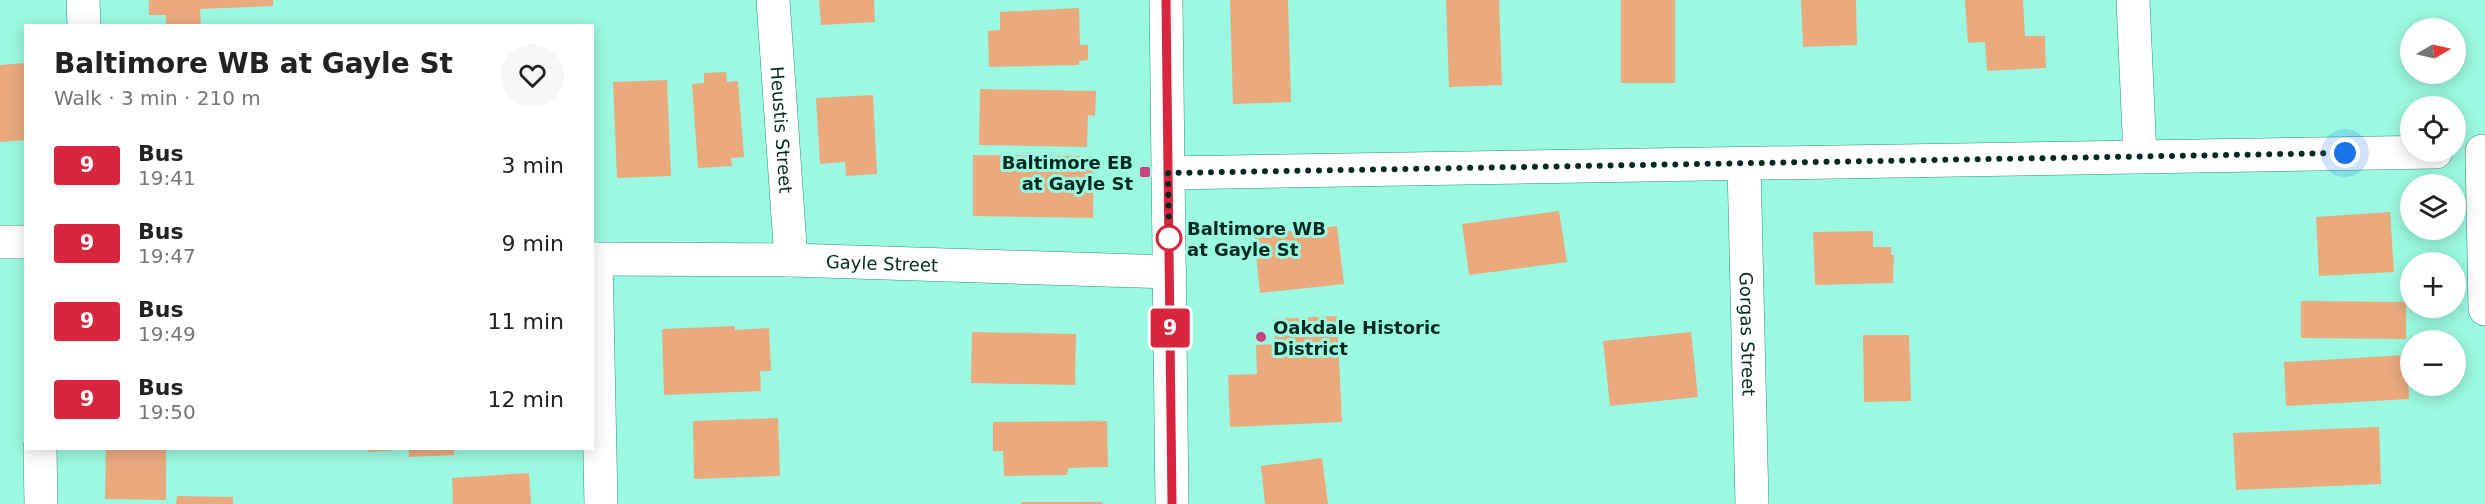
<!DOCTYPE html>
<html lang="en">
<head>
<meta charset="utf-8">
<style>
	:root { --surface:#fff; --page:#f6f6f6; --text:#222; --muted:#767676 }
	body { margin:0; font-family:"DejaVu Sans",sans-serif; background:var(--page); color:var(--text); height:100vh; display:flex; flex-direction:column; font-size:22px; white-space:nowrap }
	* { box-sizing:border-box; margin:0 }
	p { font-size:20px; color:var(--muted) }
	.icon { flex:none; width:33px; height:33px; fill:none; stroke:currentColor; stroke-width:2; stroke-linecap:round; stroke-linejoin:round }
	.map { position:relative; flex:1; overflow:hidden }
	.drawer { position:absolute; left:24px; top:24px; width:570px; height:426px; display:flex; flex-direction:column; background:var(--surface); border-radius:0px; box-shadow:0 3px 15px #0003 }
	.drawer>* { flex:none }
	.badge { padding:0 12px; border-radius:4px; font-size:21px; line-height:39px }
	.needle { width:39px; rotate:81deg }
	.fabs { position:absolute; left:2400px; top:18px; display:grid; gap:12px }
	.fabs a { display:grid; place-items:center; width:66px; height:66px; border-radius:50%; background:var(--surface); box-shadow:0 3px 15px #0003; font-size:30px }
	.you { position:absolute; width:30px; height:30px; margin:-15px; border:4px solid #fff; border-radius:50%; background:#1a73e8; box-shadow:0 0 0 9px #1a73e833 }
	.map>.badge { position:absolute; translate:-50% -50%; box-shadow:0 0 0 3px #fff }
	.round { display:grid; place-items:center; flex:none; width:63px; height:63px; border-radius:32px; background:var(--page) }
	.headline { display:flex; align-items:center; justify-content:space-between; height:102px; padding:0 30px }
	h1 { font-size:28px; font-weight:700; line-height:45px }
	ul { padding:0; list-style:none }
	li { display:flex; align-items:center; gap:18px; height:78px; padding:0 30px }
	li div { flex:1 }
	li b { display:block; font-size:22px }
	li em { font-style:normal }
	li .badge { min-width:66px; font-weight:700; text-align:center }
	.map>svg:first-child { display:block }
	.building { fill:#eaaa7e }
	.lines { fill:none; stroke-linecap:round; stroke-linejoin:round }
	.minor-casing { stroke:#2c8e79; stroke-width:34 }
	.minor { stroke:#fff; stroke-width:33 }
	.line-casing { stroke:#fff; stroke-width:14 }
	.line { stroke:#d7263d; stroke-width:9 }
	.walk { stroke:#002a22; stroke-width:6; stroke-dasharray:0 10.8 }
	.poi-dot { fill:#ca4381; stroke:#9cf9e1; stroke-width:2 }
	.stop-dot { fill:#fff; stroke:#d7263d; stroke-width:3 }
	.labels { text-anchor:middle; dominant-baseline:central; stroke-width:6; stroke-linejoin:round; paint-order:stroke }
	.street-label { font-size:18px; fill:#002a22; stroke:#9cf9e1 }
	.poi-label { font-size:18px; font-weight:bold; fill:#002a22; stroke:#9cf9e1; text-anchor:end }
	.stop-label { font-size:18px; font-weight:bold; fill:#002a22; stroke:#9cf9e1; text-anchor:start }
</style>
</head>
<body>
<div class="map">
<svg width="2485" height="504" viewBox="0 0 2485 504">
	<rect width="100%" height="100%" fill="#9cf9e1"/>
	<g class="building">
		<polygon points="149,0 273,0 273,6 200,9 201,26 166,26 166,15 149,15"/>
		<polygon points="819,0 874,0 875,22 821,25"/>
		<polygon points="1230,0 1288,0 1291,102 1233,104"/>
		<polygon points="1446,0 1499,0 1502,85 1449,87"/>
		<rect x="1621" y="0" width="54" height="83"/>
		<polygon points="1801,0 1856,0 1857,45 1803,47"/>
		<polygon points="1965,0 2023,0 2025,36 2045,36 2046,68 1987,71 1985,42 1968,43"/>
		<polygon points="1079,8 1080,45 1088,45 1088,60 1079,61 1079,65 989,67 988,31 1000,30 1000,12"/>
		<polygon points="25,63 26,140 0,142 0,65"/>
		<polygon points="726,72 727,82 738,81 744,157 731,158 732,166 698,168 692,84 704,83 704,73"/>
		<polygon points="667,80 671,176 617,178 613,82"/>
		<polygon points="980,89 1096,91 1095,116 1088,115 1087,147 979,145"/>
		<polygon points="873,95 877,174 846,176 845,162 820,164 816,98"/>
		<polygon points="973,155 1094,156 1093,218 973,216"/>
		<polygon points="1559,211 1567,262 1469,275 1462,224"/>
		<polygon points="2390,212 2394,272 2319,276 2316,217"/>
		<polygon points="1337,226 1344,284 1260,293 1254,235"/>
		<polygon points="1873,231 1873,247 1891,247 1891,255 1894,255 1893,283 1815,285 1813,232"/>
		<polygon points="2301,301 2406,302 2406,339 2301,338"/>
		<polygon points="1337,316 1342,422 1230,427 1228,375 1257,374 1256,345 1275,344 1274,319"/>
		<polygon points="735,326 735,330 769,328 771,371 760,371 761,391 664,395 662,329"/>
		<polygon points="972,332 1076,334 1075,385 971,383"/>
		<polygon points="1691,332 1698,397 1610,406 1603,341"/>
		<polygon points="1863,335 1909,335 1911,401 1864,402"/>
		<polygon points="2407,355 2409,399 2286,406 2284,362"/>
		<polygon points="778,418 780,476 694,479 693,421"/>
		<polygon points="1107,421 1108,467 1068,468 1067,475 1004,476 1003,451 993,451 993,422"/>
		<polygon points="2379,427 2381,484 2236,490 2233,433"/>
		<polygon points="106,448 166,448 166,500 105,499"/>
		<polygon points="368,448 397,448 397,450 368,452"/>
		<polygon points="409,448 454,448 454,455 409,457"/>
		<polygon points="1322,458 1328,504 1265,504 1261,466"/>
		<polygon points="529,473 531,504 453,504 452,478"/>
		<polygon points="177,496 233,497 233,504 176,504"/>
		<polygon points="1021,502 1102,502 1103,504 1021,504"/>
	</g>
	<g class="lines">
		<defs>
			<g id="minor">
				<polyline points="83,0 84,26"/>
				<path id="s1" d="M773,0L791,260"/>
				<polyline points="1166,0 1172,504"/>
				<polyline points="2133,0 2140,156"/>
				<polyline points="2482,151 2485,309"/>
				<path id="s2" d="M1744,164L1752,504"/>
				<polyline points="1168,173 2436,152"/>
				<polyline points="0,242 26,242"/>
				<path id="s3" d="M592,259L791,260L1170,272"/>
				<polyline points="596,259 601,504"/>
				<polyline points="40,448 41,504"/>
			</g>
		</defs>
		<use href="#minor" class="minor-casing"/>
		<use href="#minor" class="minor"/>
	</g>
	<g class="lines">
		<defs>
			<polyline id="line" points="1166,0 1172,504"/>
		</defs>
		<use href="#line" class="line-casing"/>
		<use href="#line" class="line"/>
		<polyline class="walk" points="1169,238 1168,173 2345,153"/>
	</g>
	<g class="poi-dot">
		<rect x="1139" y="166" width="12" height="12" rx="3"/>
		<circle cx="1261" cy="337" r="6"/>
	</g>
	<circle class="stop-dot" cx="1169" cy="238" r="12"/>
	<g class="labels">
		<g class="street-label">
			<text stroke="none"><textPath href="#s1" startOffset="130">Heustis Street</textPath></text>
			<text stroke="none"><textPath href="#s3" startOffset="290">Gayle Street</textPath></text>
			<text stroke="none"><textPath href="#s2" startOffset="170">Gorgas Street</textPath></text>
		</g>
		<g class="poi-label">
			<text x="1133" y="162">Baltimore EB<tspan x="1133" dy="21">at Gayle St</tspan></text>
			<text x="1273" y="327" text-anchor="start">Oakdale Historic<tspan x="1273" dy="21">District</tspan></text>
		</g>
		<g class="stop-label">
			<text x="1187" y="228">Baltimore WB<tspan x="1187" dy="21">at Gayle St</tspan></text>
		</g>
	</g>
</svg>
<div class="fabs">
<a><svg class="needle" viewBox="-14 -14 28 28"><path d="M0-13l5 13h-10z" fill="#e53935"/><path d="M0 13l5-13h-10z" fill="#767676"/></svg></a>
<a><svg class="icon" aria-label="locate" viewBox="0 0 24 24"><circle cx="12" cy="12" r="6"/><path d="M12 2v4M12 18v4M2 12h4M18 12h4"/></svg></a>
<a><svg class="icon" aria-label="layers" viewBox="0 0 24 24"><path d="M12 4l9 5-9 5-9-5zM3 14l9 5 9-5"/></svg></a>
<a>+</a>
<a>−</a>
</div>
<div class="you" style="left:2345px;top:153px"></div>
<b class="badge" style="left:1170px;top:328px;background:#d7263d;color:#fff">9</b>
<section class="drawer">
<div class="headline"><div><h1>Baltimore WB at Gayle St</h1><p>Walk · 3 min · 210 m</p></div><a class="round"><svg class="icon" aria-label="heart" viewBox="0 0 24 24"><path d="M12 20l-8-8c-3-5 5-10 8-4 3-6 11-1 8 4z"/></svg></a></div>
<ul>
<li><span class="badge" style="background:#d7263d;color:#fff">9</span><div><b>Bus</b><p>19:41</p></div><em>3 min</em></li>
<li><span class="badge" style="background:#d7263d;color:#fff">9</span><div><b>Bus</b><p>19:47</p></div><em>9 min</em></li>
<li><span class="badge" style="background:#d7263d;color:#fff">9</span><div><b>Bus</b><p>19:49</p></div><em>11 min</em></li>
<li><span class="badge" style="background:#d7263d;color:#fff">9</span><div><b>Bus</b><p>19:50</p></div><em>12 min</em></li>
</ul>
</section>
</div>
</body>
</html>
